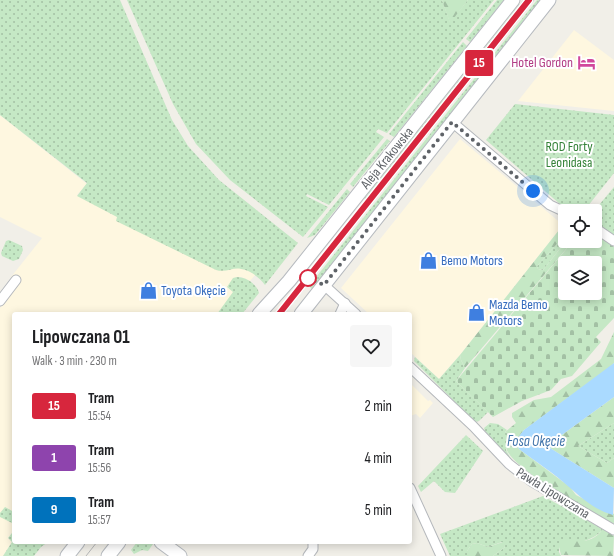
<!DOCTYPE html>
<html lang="en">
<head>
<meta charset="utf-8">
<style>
	:root { --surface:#fff; --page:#f6f6f6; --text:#202124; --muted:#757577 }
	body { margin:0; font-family:"Sofia Sans Condensed",sans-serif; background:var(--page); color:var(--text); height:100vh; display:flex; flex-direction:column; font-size:15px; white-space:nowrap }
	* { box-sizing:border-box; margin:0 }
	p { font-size:13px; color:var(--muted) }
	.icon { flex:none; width:22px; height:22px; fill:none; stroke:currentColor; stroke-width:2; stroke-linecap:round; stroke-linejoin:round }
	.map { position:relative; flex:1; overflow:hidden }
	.panel { position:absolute; left:12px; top:312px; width:400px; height:232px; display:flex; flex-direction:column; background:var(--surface); border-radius:4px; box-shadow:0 2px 10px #0003 }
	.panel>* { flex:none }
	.badge { padding:0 8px; border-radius:3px; font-size:14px; line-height:26px }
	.buttons { position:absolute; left:558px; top:204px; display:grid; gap:8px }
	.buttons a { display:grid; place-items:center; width:44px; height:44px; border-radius:4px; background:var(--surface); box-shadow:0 2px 10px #0003; font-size:20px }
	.you { position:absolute; width:20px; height:20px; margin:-10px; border:3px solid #fff; border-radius:50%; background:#1a73e8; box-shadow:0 0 0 6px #1a73e833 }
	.map>.badge { position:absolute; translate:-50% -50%; box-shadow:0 0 0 2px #fff }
	.round { display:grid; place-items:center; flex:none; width:42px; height:42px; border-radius:4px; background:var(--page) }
	.head { display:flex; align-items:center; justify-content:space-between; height:68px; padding:0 20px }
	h1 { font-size:19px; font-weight:700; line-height:30px }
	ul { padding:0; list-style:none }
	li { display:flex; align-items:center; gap:12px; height:52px; padding:0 20px }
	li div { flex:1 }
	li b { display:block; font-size:15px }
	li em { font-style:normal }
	li .badge { min-width:44px; font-weight:700; text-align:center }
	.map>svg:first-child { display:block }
	.commercial { fill:#fef7e0 }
	.grass { fill:url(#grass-dots) }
	.forest { fill:url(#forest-firs) }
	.cemetery { fill:url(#cemetery-stones); fill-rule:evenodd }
	.water { fill:#aadaff }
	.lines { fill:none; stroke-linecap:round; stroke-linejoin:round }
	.street-casing { stroke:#b5b8bc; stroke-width:11 }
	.secondary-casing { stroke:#b6babf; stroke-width:15 }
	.street { stroke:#fff; stroke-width:9 }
	.secondary { stroke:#fff; stroke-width:13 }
	.tram { stroke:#b6b7b8; stroke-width:1 }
	.line-casing { stroke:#fff; stroke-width:9 }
	.line { stroke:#d7263d; stroke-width:6 }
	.walk { stroke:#5f6368; stroke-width:4; stroke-dasharray:0 7.2 }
	.stop-dot { fill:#fff; stroke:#d7263d; stroke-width:2 }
	.labels { text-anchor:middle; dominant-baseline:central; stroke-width:4; stroke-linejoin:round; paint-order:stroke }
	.hotel-label { font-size:14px; fill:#b23c85; stroke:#fff; text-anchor:end }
	.park-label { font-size:14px; fill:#348238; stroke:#fff }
	.street-label { font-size:14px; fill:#5f6368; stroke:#fff }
	.shop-label { font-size:14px; fill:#366cbe; stroke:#fff; text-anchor:start }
	.water-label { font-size:15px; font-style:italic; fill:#4174aa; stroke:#fff }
</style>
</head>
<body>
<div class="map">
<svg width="614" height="556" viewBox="0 0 614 556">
	<defs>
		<pattern id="grass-dots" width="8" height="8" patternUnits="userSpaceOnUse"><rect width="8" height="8" fill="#c5e8c5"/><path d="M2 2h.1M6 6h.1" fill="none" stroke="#a3c0a4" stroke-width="1.8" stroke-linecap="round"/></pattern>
		<pattern id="forest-firs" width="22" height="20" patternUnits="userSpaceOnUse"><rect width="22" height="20" fill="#c5e8c5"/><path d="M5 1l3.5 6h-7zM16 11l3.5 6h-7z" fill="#a3c0a4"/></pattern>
		<pattern id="cemetery-stones" width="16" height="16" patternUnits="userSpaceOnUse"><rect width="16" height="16" fill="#c5e8c5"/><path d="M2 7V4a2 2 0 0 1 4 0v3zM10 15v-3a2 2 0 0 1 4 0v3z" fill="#a3c0a4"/></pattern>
	</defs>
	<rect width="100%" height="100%" fill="#f1efe8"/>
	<g class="commercial">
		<polygon points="574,30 614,60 614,111 518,101"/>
		<polygon points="0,115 87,184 77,195 231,261 256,274 250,281 241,277 236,277 236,293 221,314 14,314 14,534 12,533 8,538 12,542 3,556 0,556 0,308 19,282 11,277 42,238 0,217"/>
		<polygon points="460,139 563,225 460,355 439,379 410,352 410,314 369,314 341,288"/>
		<polygon points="410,383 428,401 430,400 433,403 420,418 416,414 410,416"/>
	</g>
	<g class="grass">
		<path d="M0,0H120L172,120L188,146L219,180L298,243L265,285C260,278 250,270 241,269C233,267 226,273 216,270L116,221L117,217L77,196L87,183L0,115Z"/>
		<polygon points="127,0 442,0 450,22 468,0 494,0 387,133 378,129 376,132 384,137 329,205 307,194 306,196 328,207 303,237 230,180 196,144 173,104"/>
		<polygon points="497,0 504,0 470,42 466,39"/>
		<polygon points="523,0 526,0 367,201 364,199"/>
		<polygon points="537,0 540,0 312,289 309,286"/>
		<polygon points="463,42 467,46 394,137 389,134"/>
		<polygon points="515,104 614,115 614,173 584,211 574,211 561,205 486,140"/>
		<polygon points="387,139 390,141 353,187 350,184"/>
		<polygon points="614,187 614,236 595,223 594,211"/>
		<polygon points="347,189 350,192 315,235 307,238"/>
		<polygon points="565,235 566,241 543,270 538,269 537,266"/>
		<polygon points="9,240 22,246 23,250 19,259 13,261 2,256 1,253 6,241"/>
		<path d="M237,277C246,277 257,284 259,293L242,314H217L233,292L227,287L233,278Z"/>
		<polygon points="460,355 461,360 465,368 456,381 488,412 479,421 475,422 414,361 415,357 439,379"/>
		<polygon points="490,423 498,424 507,430 505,432 517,439 516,444 506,445 506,450 511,459 485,431 484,428"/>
		<polygon points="614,423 614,458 607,463 578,446"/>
		<polygon points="466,435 483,451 455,493 445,492 434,481 421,492 418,486"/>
		<path d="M543,496L603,529C592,543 575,542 559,547V552L561,556H493L505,547L502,542L488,547L477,543L472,544L467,551V556H450L440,534Z"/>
		<polygon points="5,507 14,512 14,524 0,517 0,513"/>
		<polygon points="12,533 14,534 14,542 48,542 41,547 34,556 3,556 12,542 8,538"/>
		<polygon points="137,542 149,542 153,544 148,551 142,550 134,554 131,550"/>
	</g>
	<g class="forest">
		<polygon points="442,0 468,0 450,23"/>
		<polygon points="563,225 565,227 565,235 537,266 538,269 543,270 566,241 573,241 465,368 461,360 460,355"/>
		<polygon points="614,332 614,363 610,367 524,430 517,439 505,432 516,423 512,417 512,413 534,400 551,397 601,359"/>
		<polygon points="614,397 614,423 578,446 607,463 614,458 614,488 550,448 559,437"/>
		<path d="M516,444L519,449L570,487L576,495L614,514V523L608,522C588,510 508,467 506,447V445Z"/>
		<path d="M603,529L614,536L613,556L561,555L559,547L563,541C580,539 590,546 603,529Z"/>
		<polygon points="503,542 505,547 493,556 467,556 467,551 472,544 477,543 488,547"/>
	</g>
	<path class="cemetery" d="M595,234L614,247V318L596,337L601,342L572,376L561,379L551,390L522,401L493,417L456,381L573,241H595ZM565,263H595V293H565Z"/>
	<path class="water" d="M614,363V397L559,437L550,448L614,488L613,515C595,510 583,499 569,487C554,473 536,462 519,449C515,441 518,437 524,430Z"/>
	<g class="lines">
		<defs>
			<g id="street">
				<polyline points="452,122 550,205 565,212"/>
				<polyline points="595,228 614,241"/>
				<polyline points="324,285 356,314"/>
				<polyline points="0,301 16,280"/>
				<polyline points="340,314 345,303"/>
				<polyline points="410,367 473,426 509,464 531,481 614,530"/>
				<polyline points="410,488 441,556"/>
				<polyline points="308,556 313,549 313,542"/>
			</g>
			<g id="secondary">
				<polyline points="259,314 289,281 513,0"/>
				<polyline points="301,314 549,0"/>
				<polyline points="161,542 180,556"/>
				<polyline points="67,556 78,542"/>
				<polyline points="108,556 119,542"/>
			</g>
		</defs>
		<use href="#street" class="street-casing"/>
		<use href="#secondary" class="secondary-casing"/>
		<use href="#street" class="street"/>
		<use href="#secondary" class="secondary"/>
		<g class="tram">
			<polyline points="284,314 534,0"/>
			<polyline points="86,556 97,542"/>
		</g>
	</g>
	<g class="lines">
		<defs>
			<polyline id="line" points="279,314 529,0"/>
		</defs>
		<use href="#line" class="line-casing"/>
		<use href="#line" class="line"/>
		<polyline class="walk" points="308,278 324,285 452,122 533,191"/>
	</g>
	<defs>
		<symbol id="hotel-bare" viewBox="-9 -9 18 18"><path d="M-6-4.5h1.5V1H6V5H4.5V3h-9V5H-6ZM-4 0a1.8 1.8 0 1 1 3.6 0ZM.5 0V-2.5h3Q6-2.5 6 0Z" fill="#d1479c" stroke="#fff" stroke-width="2.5" paint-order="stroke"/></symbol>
		<symbol id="shop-bare" viewBox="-9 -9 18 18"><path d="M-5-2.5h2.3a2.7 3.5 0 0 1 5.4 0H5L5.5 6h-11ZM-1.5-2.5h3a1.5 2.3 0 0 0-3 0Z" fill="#3f7fe0" stroke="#fff" stroke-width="2.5" paint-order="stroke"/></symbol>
	</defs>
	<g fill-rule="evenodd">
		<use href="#hotel-bare" x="574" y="50" width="25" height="25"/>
		<use href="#shop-bare" x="416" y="248" width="25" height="25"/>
		<use href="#shop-bare" x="136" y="278" width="25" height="25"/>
		<use href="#shop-bare" x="464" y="300" width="25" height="25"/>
	</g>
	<circle class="stop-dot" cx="308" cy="278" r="8"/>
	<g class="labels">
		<g class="hotel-label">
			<text x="573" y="62">Hotel Gordon</text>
		</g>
		<g class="park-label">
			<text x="569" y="146">ROD Forty<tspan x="569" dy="16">Leonidasa</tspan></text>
		</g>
		<g class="street-label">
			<text transform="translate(387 158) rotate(-51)">Aleja Krakowska</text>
			<text transform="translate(553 493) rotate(32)">Pawła Lipowczana</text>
		</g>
		<g class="shop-label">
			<text x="441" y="260">Bemo Motors</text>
			<text x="161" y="290">Toyota Okęcie</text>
			<text x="489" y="304">Mazda Bemo<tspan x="489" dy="16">Motors</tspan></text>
		</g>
		<g class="water-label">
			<text x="536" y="441">Fosa Okęcie</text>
		</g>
	</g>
</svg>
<div class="buttons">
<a><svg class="icon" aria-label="locate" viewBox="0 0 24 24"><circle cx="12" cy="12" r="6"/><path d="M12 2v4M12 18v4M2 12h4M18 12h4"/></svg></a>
<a><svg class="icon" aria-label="layers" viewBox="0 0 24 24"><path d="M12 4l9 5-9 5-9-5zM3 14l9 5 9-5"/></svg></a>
</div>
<div class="you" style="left:533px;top:191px"></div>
<b class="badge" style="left:479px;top:63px;background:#d7263d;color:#fff">15</b>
<section class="panel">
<div class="head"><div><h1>Lipowczana 01</h1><p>Walk · 3 min · 230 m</p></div><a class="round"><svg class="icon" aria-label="heart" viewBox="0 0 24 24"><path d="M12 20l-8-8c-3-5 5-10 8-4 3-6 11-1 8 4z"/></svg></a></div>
<ul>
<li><span class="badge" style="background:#d7263d;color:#fff">15</span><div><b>Tram</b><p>15:54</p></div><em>2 min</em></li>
<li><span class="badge" style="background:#8e44ad;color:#fff">1</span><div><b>Tram</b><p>15:56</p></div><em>4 min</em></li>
<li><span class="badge" style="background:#0072bc;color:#fff">9</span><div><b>Tram</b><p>15:57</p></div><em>5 min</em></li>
</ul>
</section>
</div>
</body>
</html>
